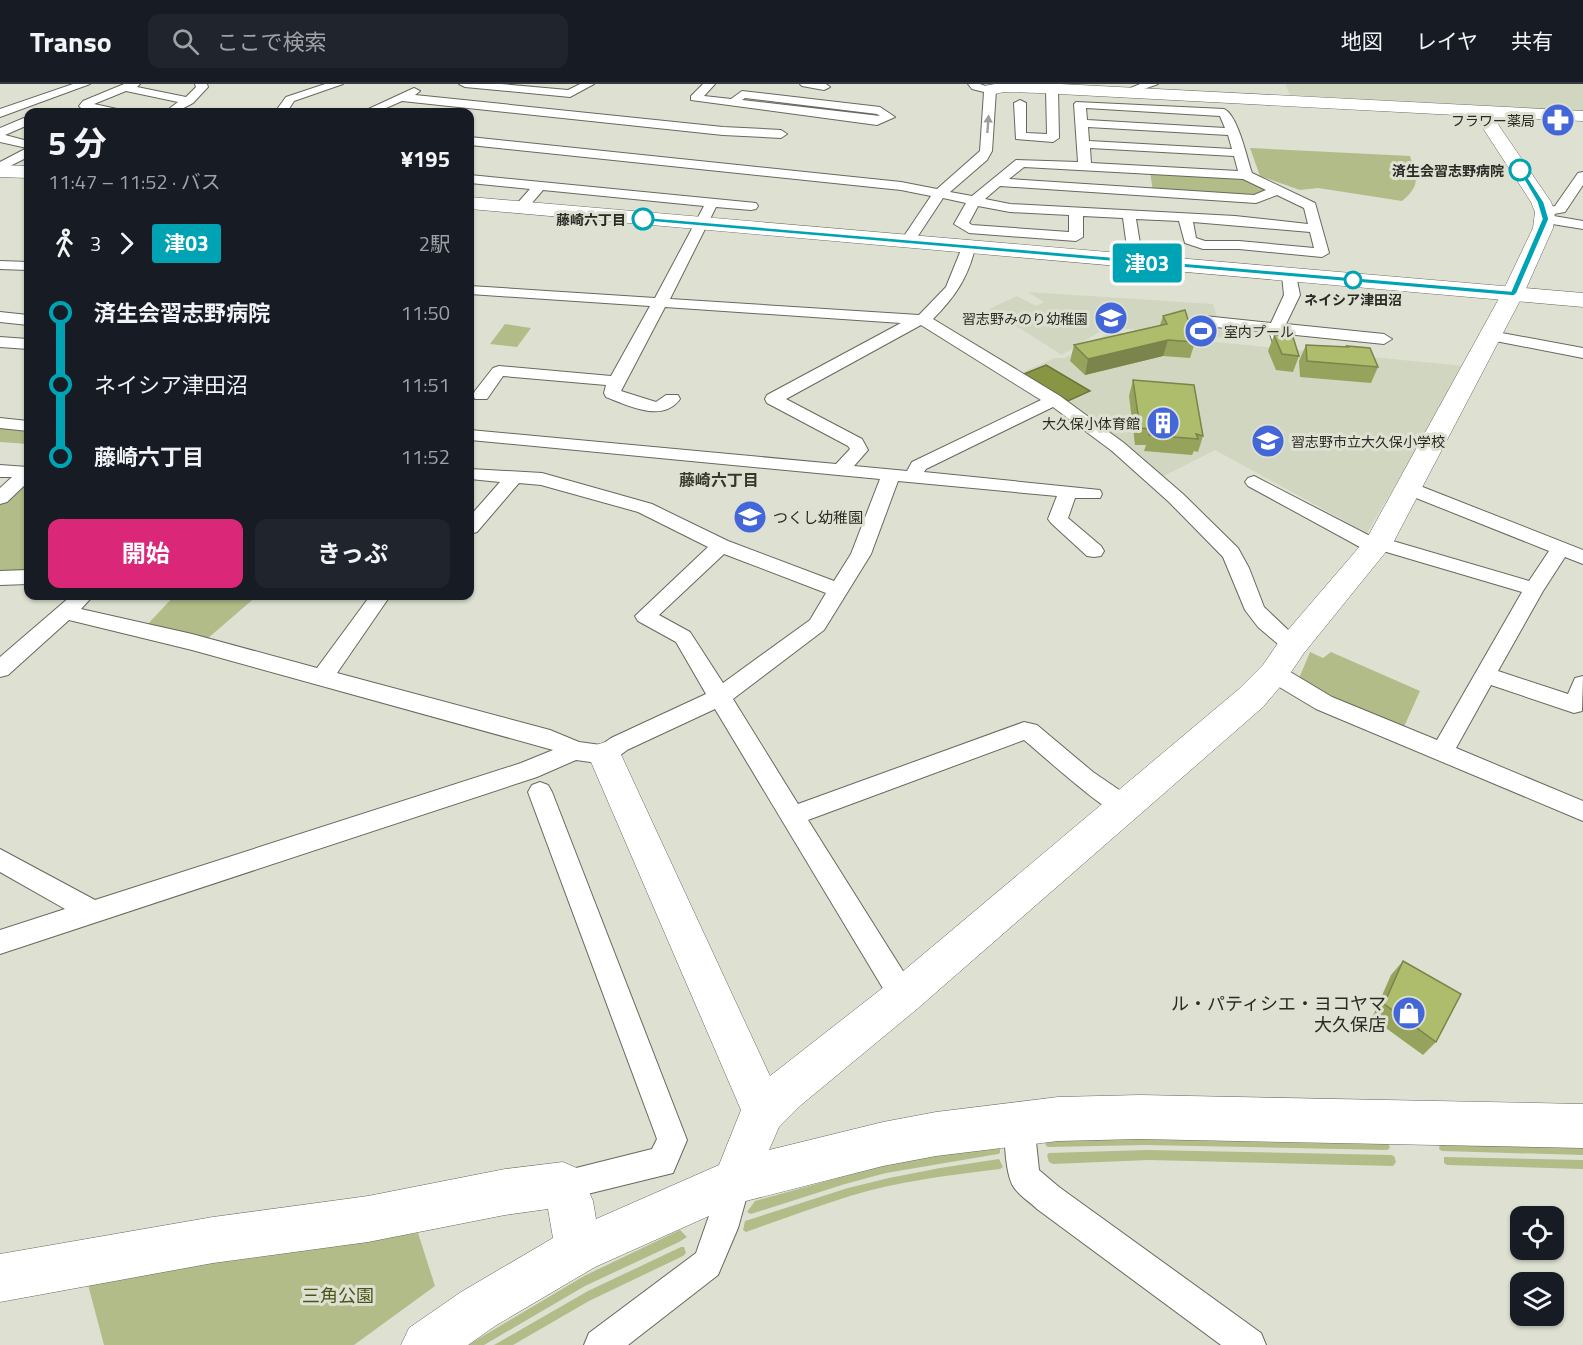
<!DOCTYPE html>
<html lang="ja">
<head>
<meta charset="utf-8">
<style>
	:root { --surface:#171b24; --page:#20242c; --text:#f1f3f6; --muted:#9ea1a6; --line:#363941; --accent:#db2777 }
	body { margin:0; font-family:"Titillium Web","Noto Sans JP",sans-serif; background:var(--page); color:var(--text); height:100vh; display:flex; flex-direction:column; font-size:22px; white-space:nowrap }
	* { box-sizing:border-box; margin:0 }
	p { font-size:20px; color:var(--muted) }
	.icon { flex:none; width:33px; height:33px; fill:none; stroke:currentColor; stroke-width:2; stroke-linecap:round; stroke-linejoin:round }
	.map { position:relative; flex:1; overflow:hidden }
	.details { position:absolute; left:24px; top:24px; width:450px; height:492px; display:flex; flex-direction:column; background:var(--surface); border-radius:12px; box-shadow:0 2px 4px #0004 }
	.details>* { flex:none }
	.badge { padding:0 12px; border-radius:4px; font-size:21px; line-height:39px }
	.fabs { position:absolute; left:1510px; top:1122px; display:grid; gap:12px }
	.fabs a { display:grid; place-items:center; width:54px; height:54px; border-radius:12px; background:var(--surface); box-shadow:0 2px 4px #0004; font-size:30px }
	.map>.badge { position:absolute; translate:-50% -50%; box-shadow:0 0 0 3px #fff }
	.legs { display:flex; align-items:center; gap:9px; height:66px; padding:0 24px; font-size:20px }
	.legs p { margin-inline-start:auto }
	.head { display:flex; align-items:center; justify-content:space-between; height:102px; padding:0 24px }
	h1 { font-size:33px; font-weight:700; line-height:45px }
	.cta { display:flex; gap:12px; margin-top:auto; padding:12px 24px }
	.cta a { flex:1; height:69px; border-radius:12px; background:var(--accent); color:#fff; font-size:24px; font-weight:700; line-height:69px; text-align:center }
	.cta a+a { background:var(--page); color:var(--text) }
	ul { padding:0 24px; list-style:none }
	li { display:flex; align-items:center; gap:21px; height:72px; font-size:22px }
	li i { display:grid; place-items:center; width:9px; height:100%; margin:0 8px; background:currentColor }
	li i::after { content:''; width:15px; height:15px; margin:-8px; border:4px solid; border-radius:50%; background:var(--surface) }
	li p { margin-inline-start:auto }
	li:first-child i { background:linear-gradient(#0000 50%,currentColor 0) }
	li:last-child i { background:linear-gradient(currentColor 50%,#0000 0) }
	header { display:flex; align-items:center; gap:36px; box-sizing:border-box; height:84px; padding:0 30px; background:var(--surface); border-bottom:2px solid var(--line) }
	header strong { font-size:28px }
	nav { display:flex; gap:33px; margin-inline-start:auto; font-size:21px }
	.search { width:420px; height:54px; background:var(--page); display:flex; align-items:center; gap:15px; box-sizing:border-box; padding:0 21px; border-radius:12px; color:var(--muted); font-size:22px }
	.map>svg:first-child { display:block }
	.built { fill:#d1d6c0 }
	.green { fill:#b2bc88 }
	.water { fill:#889644; stroke:#6b763a; stroke-width:1.5 }
	.lines { fill:none; stroke-linecap:round; stroke-linejoin:round }
	.street-casing { stroke:#66695c; stroke-width:2 }
	.secondary-casing { stroke:#66695c; stroke-width:1 }
	.primary-casing { stroke:#66695c; stroke-width:1 }
	.street { fill:#fff; fill-rule:evenodd }
	.secondary { fill:#fff; fill-rule:evenodd }
	.primary { fill:#fff; fill-rule:evenodd }
	.wall { fill:#96a35c }
	.shaded-wall { fill:#7a844b }
	.building { fill:#aebd6b; stroke:#7a844b; stroke-width:1.5 }
	.oneway { fill:#9e9f9c }
	.line-1 { fill:#00a3b4; stroke:#fff; stroke-width:1.5 }
	.stop-1-dot { fill:#fff; stroke:#00a3b4; stroke-width:3 }
	.labels { text-anchor:middle; dominant-baseline:central; stroke-width:6; stroke-linejoin:round; paint-order:stroke }
	.far-poi-label { font-size:14px; fill:#282a24; stroke:#dee1d2; text-anchor:end }
	.far-stop-label { font-size:14px; font-weight:bold; fill:#282a24; stroke:#dee1d2; text-anchor:end }
	.poi-label { font-size:15px; fill:#282a24; stroke:#dee1d2; text-anchor:start }
	.neighbourhood-label { font-size:16px; font-weight:bold; fill:#36382c; stroke:#dee1d2 }
	.near-poi-label { font-size:18px; fill:#282a24; stroke:#dee1d2; text-anchor:end }
	.near-park-label { font-size:18px; fill:#4b5418; stroke:#dee1d2 }
</style>
</head>
<body>
<header>
<strong>Transo</strong>
<div class="search"><svg class="icon" aria-label="search" viewBox="0 0 24 24"><circle cx="10" cy="10" r="6"/><path d="M15 15l6 6"/></svg>ここで検索</div>
<nav><a>地図</a><a>レイヤ</a><a>共有</a></nav>
</header>
<div class="map">
<svg width="1583" height="1261" viewBox="0 0 1583 1261">
	<rect width="100%" height="100%" fill="#dee1d2"/>
	<g class="built">
		<polygon points="1285,0 1583,0 1583,27 1290,11"/>
		<polygon points="1028,208 1213,220 1224,254 1107,243 1062,271 989,225 1017,212 1036,222 1044,218"/>
		<polygon points="1111,248 1465,282 1367,449 1215,366 1160,394 1018,290 1055,274 1065,274"/>
	</g>
	<g class="green">
		<path d="M1250,64L1410,72C1417,94 1421,101 1402,117L1318,104L1300,106L1260,92Z"/>
		<polygon points="1150,88 1246,91 1271,106 1255,113 1153,107"/>
		<polygon points="505,240 531,244 517,263 490,260"/>
		<polygon points="0,344 28,348 28,360 0,358"/>
		<polygon points="28,394 28,489 0,489 0,420"/>
		<polygon points="174,512 257,512 207,555 147,541"/>
		<polygon points="1310,568 1323,574 1331,568 1420,607 1403,645 1297,599"/>
		<polygon points="1049,1054 1388,1058 1390,1064 1387,1066 1145,1061 1049,1063 1046,1062 1045,1057"/>
		<polygon points="1440,1059 1583,1062 1583,1071 1442,1067 1439,1065"/>
		<polygon points="1000,1063 1000,1069 998,1070 886,1089 845,1100 751,1130 747,1128 755,1117 885,1081 937,1070"/>
		<polygon points="1147,1066 1391,1071 1394,1072 1396,1078 1393,1082 1149,1076 1053,1080 1049,1078 1047,1071 1049,1069"/>
		<polygon points="1444,1073 1583,1076 1583,1085 1447,1081 1444,1079"/>
		<path d="M999,1075L1003,1083L1000,1085C950,1091 899,1097 850,1112C815,1123 780,1136 746,1148L743,1146L745,1137L848,1104L889,1094L940,1084Z"/>
		<polygon points="680,1146 687,1153 679,1158 585,1202 484,1261 468,1261 584,1192"/>
		<polygon points="418,1149 435,1202 354,1261 104,1261 87,1197"/>
		<polygon points="681,1163 684,1163 686,1169 683,1172 589,1217 513,1261 494,1261 588,1207"/>
	</g>
	<polygon class="water" points="1046,281 1090,307 1068,317 1024,290"/>
	<g class="lines">
		<defs>
			<g id="street">
				<polygon points="73,0 90,0 0,33 0,25"/>
				<polygon points="124,0 140,0 137,3 186,13 196,3 195,0 207,0 208,3 193,19 176,28 170,24 178,18 126,7 94,20 117,25 119,28 99,28 81,24 79,22 83,17"/>
				<polygon points="325,0 343,0 294,17 287,28 275,28 286,13"/>
				<polygon points="459,0 501,0 568,6 580,0 594,0 570,13 465,3"/>
				<path d="M703,0H715L704,12L731,15L742,7L880,23L895,33L877,41L691,16V12ZM745,14L877,30L880,32L742,16Z"/>
				<polygon points="800,0 826,0 830,3 824,6 802,2"/>
				<path d="M968,0H980L996,6L992,67L987,76L950,108L972,112L1016,76L1078,78L1074,20L1076,18L1224,25C1238,31 1247,75 1252,89L1315,119L1329,169L1322,173L1239,165H1203L1185,159L1179,137L1136,135L1143,178L1136,182L1129,178L1123,134L1083,132V153L1076,157L969,149L954,140L966,119L943,114L912,161L907,162L900,158L931,112L901,106L470,61V53L901,98L937,105L980,67L984,8L972,5ZM1086,24L1220,32L1225,44L1087,36ZM1088,43L1228,51L1232,65L1089,57ZM1090,64L1234,72L1238,87L1091,79ZM1024,83L1243,95L1266,106L1254,111L1009,95ZM1000,102L1256,119L1277,111L1304,124L1308,140L1235,132L1010,120L985,115ZM978,122L1010,128L1069,131V148L972,141L969,139ZM1193,138L1310,148L1314,164L1239,157H1205L1196,154Z"/>
				<polygon points="1140,0 1158,0 1127,11 1121,8"/>
				<polygon points="1052,2 1058,5 1059,54 1053,58 1016,55 1014,19 1020,16 1026,19 1026,49 1047,50 1046,5"/>
				<polygon points="414,4 420,7 415,11 723,43 781,46 787,50 781,54 723,51 402,17 377,28 362,28"/>
				<polygon points="24,34 28,35 28,41 5,51 28,57 28,73 0,87 0,78 27,64 0,58 0,44"/>
				<polygon points="1583,88 1583,101 1565,128 1548,131 1583,137 1583,145 1540,138 1538,135 1543,131 1538,128 1540,125 1555,122 1578,89"/>
				<path d="M470,91L756,119L758,122L756,125L751,126L716,123L670,215L919,231L946,203L963,161H973L975,164C968,194 954,214 933,235L1060,312L1124,359L1183,410L1238,464L1249,484L1264,523L1304,561L1301,566L1293,569L1285,566L1258,543L1245,526L1223,473L1169,418L1112,367L1053,323L926,385L924,388L1100,406L1102,410L1100,414H1075L1068,434L1101,462L1104,467L1101,472L1094,473L1087,472L1051,439L1048,435L1057,412L898,397L871,470L824,546L733,615L798,720L1024,638L1037,641L1093,688L1134,716L1137,723L1134,730C1133,730 1126,733 1125,733C1109,732 1040,669 1024,656L808,736L913,903L917,912L913,921L903,925L893,921L715,625L627,666L613,677L605,680L576,676L537,693L0,870V846L65,825L0,788V765L95,816L521,679L553,666L192,566L69,536L8,591L0,593V573L71,512H93L81,525L192,550L317,584L370,512H390L337,589L550,646L579,658L601,661L611,654L706,610L676,558L638,537L635,532L708,463L638,428L541,401L519,399L477,448L470,450V432L500,398L470,395V385L542,389L652,420L728,457L834,497L851,470L880,395L470,356V346L836,380L850,365L848,362L767,319L765,315L767,311L901,239L665,223L621,307L656,318L666,311H678L680,315C663,339 629,322 606,313L604,309L606,301L503,292L487,315H475L473,311L475,307L493,284L499,282L611,292L650,222L470,210V202L655,214L704,122L543,106L525,127L520,128L513,124L530,105L470,99ZM921,241L1041,316L912,378L907,387L854,382L868,366L862,355L786,315ZM724,470L826,509L810,536L723,599L690,548L659,531Z"/>
				<polygon points="0,177 28,178 28,186 0,185"/>
				<polygon points="1289,187 1296,191 1300,211 1286,240 1384,250 1392,255 1384,260 1286,250 1288,258 1280,263 1274,261 1269,248 1204,242 1196,237 1204,232 1271,239 1284,211 1282,191"/>
				<polygon points="0,228 28,231 28,241 0,238"/>
				<polygon points="1491,247 1583,264 1583,274 1485,255 1483,252"/>
				<polygon points="0,253 28,255 28,265 0,263"/>
				<polygon points="0,334 28,337 28,347 0,344"/>
				<polygon points="0,381 28,383 28,398 7,418 0,420 0,404 12,393 0,393"/>
				<polygon points="1254,392 1374,454 1386,455 1529,497 1549,467 1401,408 1399,404 1401,400 1415,400 1583,466 1583,480 1565,473 1543,507 1498,587 1568,610 1575,594 1583,592 1582,627 1574,629 1491,601 1456,664 1583,717 1583,737 1316,625 1266,595 1263,589 1266,583 1274,581 1282,583 1332,613 1437,656 1522,508 1383,467 1376,469 1369,468 1248,402 1245,398 1248,394"/>
				<polygon points="28,486 28,500 0,501 0,487"/>
				<polygon points="540,698 548,701 552,708 687,1056 673,1089 563,1116 552,1112 548,1101 552,1090 652,1065 657,1055 528,708 532,701"/>
				<path d="M1019,1024L1030,1029L1034,1039L1039,1086L1059,1103L1261,1249L1266,1261H1221L1037,1125C1030,1118 1018,1111 1013,1102C1005,1088 1002,1043 1008,1029Z"/>
				<polygon points="736,1082 747,1086 751,1097 738,1144 718,1191 628,1261 584,1261 589,1249 696,1169 725,1086"/>
			</g>
			<polygon id="secondary" points="995,0 1060,0 1583,27 1583,37 1493,33 1551,118 1555,128 1553,144 1524,209 1393,459 1304,569 1285,597 1263,623 917,925 801,1021 779,1043 769,1066 883,1038 936,1028 1058,1013 1140,1011 1583,1020 1583,1064 1140,1055 1058,1057 936,1072 883,1082 738,1119 595,1183 495,1242 468,1261 401,1261 409,1244 461,1208 553,1154 548,1125 505,1131 368,1158 213,1179 0,1218 0,1170 213,1133 368,1112 505,1085 563,1078 579,1085 593,1117 596,1135 719,1081 741,1026 588,671 593,662 605,658 617,662 770,992 889,899 1239,605 1263,581 1282,553 1367,454 1502,209 1533,144 1535,128 1531,118 1475,32 1040,9 1004,8 990,11 982,6 984,2"/>
			<g id="primary">
				<polygon points="0,81 28,82 28,94 0,93"/>
				<polygon points="470,113 1583,209 1583,223 470,125"/>
			</g>
		</defs>
		<use href="#street" class="street-casing"/>
		<use href="#secondary" class="secondary-casing"/>
		<use href="#primary" class="primary-casing"/>
		<use href="#street" class="street"/>
		<use href="#secondary" class="secondary"/>
		<use href="#primary" class="primary"/>
	</g>
	<g class="wall">
		<polygon points="1163,232 1195,258 1190,274 1163,272 1085,291 1070,277 1074,261 1160,241"/>
		<polygon points="1274,251 1299,272 1293,288 1276,286 1268,267"/>
		<polygon points="1306,261 1347,263 1347,262 1378,283 1371,299 1300,293 1299,277"/>
		<polygon points="1133,296 1203,352 1198,368 1194,367 1192,371 1144,367 1146,361 1135,361 1129,312"/>
		<polygon points="1403,877 1436,958 1423,971 1372,934 1391,891"/>
	</g>
	<polygon class="shaded-wall" points="1168,256 1163,272 1085,291 1088,275"/>
	<g class="building">
		<polygon points="1185,226 1195,258 1168,256 1088,275 1074,261 1167,240 1163,232"/>
		<polygon points="1274,251 1293,253 1299,272 1282,270"/>
		<polygon points="1306,261 1348,263 1347,262 1370,264 1378,283 1307,277"/>
		<polygon points="1133,296 1194,301 1203,352 1196,350 1198,355 1149,351 1151,345 1140,344"/>
		<polygon points="1403,877 1461,910 1436,958 1384,920"/>
	</g>
	<defs><path id="oneway-solid" d="M-6-.8H1V-3.2L6.5 0L1 3.2V.8H-6Z" transform="scale(1.5)"/></defs>
	<use class="oneway" href="#oneway-solid" transform="translate(988 40) rotate(-86)"/>
	<polygon class="line-1" points="1517,84 1522,84 1544,118 1549,135 1517,209 1514,212 643,137 640,135 643,133 1511,207 1542,135 1537,118"/>
	<defs>
		<symbol id="pharmacy-disc" viewBox="-11 -11 22 22"><circle r="9.5" fill="#4366d9" stroke="#dee1d2"/><path d="M-2-6h4v4h4v4h-4v4h-4v-4h-4v-4h4Z" fill="#fff"/></symbol>
		<symbol id="school-disc" viewBox="-11 -11 22 22"><circle r="9.5" fill="#4366d9" stroke="#dee1d2"/><path d="M0-5L7-2L0 1L-7-2ZM-4 1L0 2.5L4 1V4Q0 6-4 4Z" fill="#fff"/></symbol>
		<symbol id="stadium-disc" viewBox="-11 -11 22 22"><circle r="9.5" fill="#4366d9" stroke="#dee1d2"/><path d="M0-5a6.5 5 0 1 0 0 10a6.5 5 0 1 0 0-10ZM-3.5-1.8h7v3.6h-7Z" fill="#fff"/></symbol>
		<symbol id="building-disc" viewBox="-11 -11 22 22"><circle r="9.5" fill="#4366d9" stroke="#dee1d2"/><path d="M-4-6H4V6H1V3H-1V6H-4ZM-2.5-4.3h1.7v1.8h-1.7ZM.8-4.3h1.7v1.8H.8ZM-2.5-1h1.7V.8h-1.7ZM.8-1h1.7V.8H.8Z" fill="#fff"/></symbol>
		<symbol id="shop-disc" viewBox="-11 -11 22 22"><circle r="9.5" fill="#4366d9" stroke="#dee1d2"/><path d="M-5-2.5h2.3a2.7 3.5 0 0 1 5.4 0H5L5.5 6h-11ZM-1.5-2.5h3a1.5 2.3 0 0 0-3 0Z" fill="#fff"/></symbol>
	</defs>
	<g fill-rule="evenodd">
		<use href="#pharmacy-disc" x="1539" y="17" width="38" height="38"/>
		<use href="#school-disc" x="1092" y="215" width="38" height="38"/>
		<use href="#stadium-disc" x="1182" y="228" width="38" height="38"/>
		<use href="#building-disc" x="1144" y="320" width="38" height="38"/>
		<use href="#school-disc" x="1249" y="338" width="38" height="38"/>
		<use href="#school-disc" x="731" y="414" width="38" height="38"/>
		<use href="#shop-disc" x="1390" y="910" width="38" height="38"/>
	</g>
	<g class="stop-1-dot">
		<circle cx="1520" cy="86" r="10"/>
		<circle cx="643" cy="135" r="10"/>
		<circle cx="1353" cy="196" r="8"/>
	</g>
	<g class="labels">
		<g class="far-poi-label">
			<text x="1535" y="36">フラワー薬局</text>
			<text x="1088" y="234">習志野みのり幼稚園</text>
			<text x="1224" y="247" text-anchor="start">室内プール</text>
			<text x="1140" y="339">大久保小体育館</text>
			<text x="1291" y="357" text-anchor="start">習志野市立大久保小学校</text>
		</g>
		<g class="far-stop-label">
			<text x="1504" y="86">済生会習志野病院</text>
			<text x="626" y="135">藤崎六丁目</text>
			<text x="1353" y="215" text-anchor="middle">ネイシア津田沼</text>
		</g>
		<g class="poi-label">
			<text x="773" y="433">つくし幼稚園</text>
		</g>
		<g class="neighbourhood-label">
			<text x="719" y="396">藤崎六丁目</text>
		</g>
		<g class="near-poi-label">
			<text x="1386" y="919">ル・パティシエ・ヨコヤマ<tspan x="1386" dy="21">大久保店</tspan></text>
		</g>
		<g class="near-park-label">
			<text x="338" y="1211">三角公園</text>
		</g>
	</g>
</svg>
<div class="fabs">
<a><svg class="icon" aria-label="locate" viewBox="0 0 24 24"><circle cx="12" cy="12" r="6"/><path d="M12 2v4M12 18v4M2 12h4M18 12h4"/></svg></a>
<a><svg class="icon" aria-label="layers" viewBox="0 0 24 24"><path d="M12 4l9 5-9 5-9-5zM3 14l9 5 9-5"/></svg></a>
</div>
<b class="badge" style="left:1147px;top:179px;background:#00a3b4;color:#fff">津03</b>
<section class="details">
<div class="head"><div><h1>5 分</h1><p>11:47 – 11:52 · バス</p></div><b>¥195</b></div>
<div class="legs"><svg class="icon" aria-label="walk" viewBox="0 0 24 24"><circle cx="13" cy="4" r="2"/><path d="M13 8l-2 6 4 7M11 14l-3 7M7 12l3-4h3l4 4"/></svg>3<svg class="icon" aria-label="forward" viewBox="0 0 24 24"><path d="M9 5l7 7-7 7"/></svg><b class="badge" style="background:#00a3b4;color:#fff">津03</b><p>2駅</p></div>
<ul>
<li><i style="color:#00a3b4"></i><b>済生会習志野病院</b><p>11:50</p></li>
<li><i style="color:#00a3b4"></i><span>ネイシア津田沼</span><p>11:51</p></li>
<li><i style="color:#00a3b4"></i><b>藤崎六丁目</b><p>11:52</p></li>
</ul>
<div class="cta"><a>開始</a><a>きっぷ</a></div>
</section>
</div>
</body>
</html>
